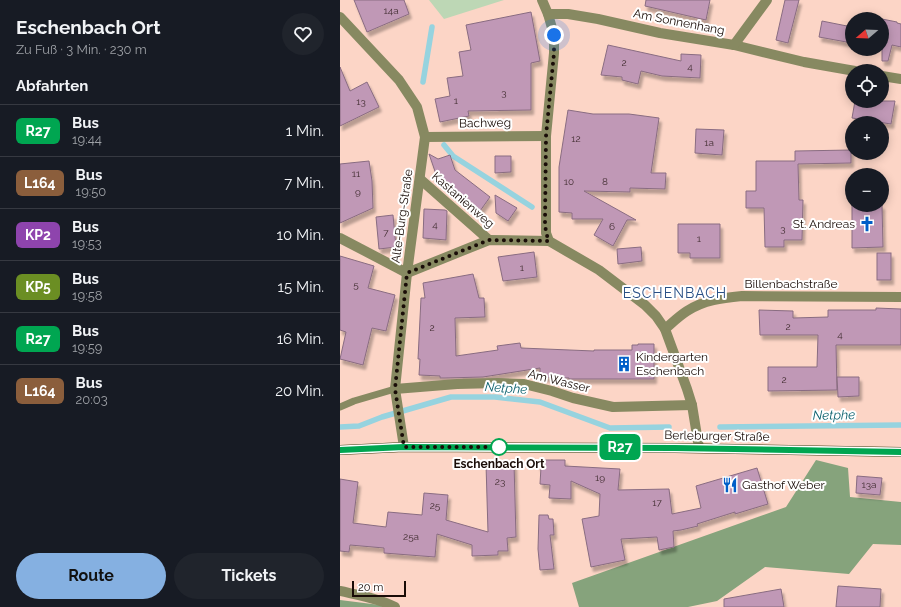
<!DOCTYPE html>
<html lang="de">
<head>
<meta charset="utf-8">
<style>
	:root { --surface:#171b24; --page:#20242c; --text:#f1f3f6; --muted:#9ea1a6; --line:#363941; --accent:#85b0e1 }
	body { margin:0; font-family:Raleway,sans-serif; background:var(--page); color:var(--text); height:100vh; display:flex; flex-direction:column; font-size:15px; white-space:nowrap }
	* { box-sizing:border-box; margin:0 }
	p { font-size:13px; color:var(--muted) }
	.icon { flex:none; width:22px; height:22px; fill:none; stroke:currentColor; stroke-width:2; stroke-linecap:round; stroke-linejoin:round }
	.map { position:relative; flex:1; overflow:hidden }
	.sheet { display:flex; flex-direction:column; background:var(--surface); width:340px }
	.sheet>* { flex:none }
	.badge { padding:0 8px; border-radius:6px; font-size:14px; line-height:26px }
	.needle { width:26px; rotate:251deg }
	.fabs { position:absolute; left:505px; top:12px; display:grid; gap:8px }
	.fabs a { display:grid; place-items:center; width:44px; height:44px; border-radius:50%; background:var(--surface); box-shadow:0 2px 10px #0003; font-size:20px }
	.scale { position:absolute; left:12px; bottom:10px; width:54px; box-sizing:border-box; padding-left:4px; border:2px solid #190c07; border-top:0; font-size:11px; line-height:14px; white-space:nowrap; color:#190c07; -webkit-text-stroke:3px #fff; paint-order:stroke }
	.you { position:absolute; width:20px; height:20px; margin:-10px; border:3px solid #fff; border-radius:50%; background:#1a73e8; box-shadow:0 0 0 6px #1a73e833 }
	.map>.badge { position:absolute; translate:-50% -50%; box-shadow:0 0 0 2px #fff }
	h2 { padding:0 16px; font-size:15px; line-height:36px }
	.round { display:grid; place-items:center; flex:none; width:42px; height:42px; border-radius:21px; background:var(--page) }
	.headline { display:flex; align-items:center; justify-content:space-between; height:68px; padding:0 16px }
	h1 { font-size:19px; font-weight:700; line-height:30px }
	.button { display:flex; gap:8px; margin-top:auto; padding:8px 16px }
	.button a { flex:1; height:46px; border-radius:24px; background:var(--accent); color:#111; font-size:16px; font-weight:700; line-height:46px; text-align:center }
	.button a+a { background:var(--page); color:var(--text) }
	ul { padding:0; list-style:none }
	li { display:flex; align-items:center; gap:12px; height:52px; padding:0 16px; border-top:1px solid var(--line) }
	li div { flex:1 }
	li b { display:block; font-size:15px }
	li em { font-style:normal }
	li .badge { min-width:44px; font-weight:700; text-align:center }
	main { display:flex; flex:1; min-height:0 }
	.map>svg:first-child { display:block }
	.green { fill:#bdd7b5 }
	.forest { fill:#86a37c }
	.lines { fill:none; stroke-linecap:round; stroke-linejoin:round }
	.stream { stroke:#96d3df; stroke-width:5.5 }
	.building { fill:#c098b6; stroke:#896c81; filter:url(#shadow) }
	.service { stroke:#878961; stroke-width:7 }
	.minor { stroke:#878961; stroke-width:10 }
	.primary { stroke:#414115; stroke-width:10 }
	.line-casing { stroke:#fff; stroke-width:9 }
	.line { stroke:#00a651; stroke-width:6 }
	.walk { stroke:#190c07; stroke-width:4; stroke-dasharray:0 7.2 }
	.stop-dot { fill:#fff; stroke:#00a651; stroke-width:2 }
	.labels { text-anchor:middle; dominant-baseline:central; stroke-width:4; stroke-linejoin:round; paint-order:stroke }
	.number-label { font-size:10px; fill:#432f33 }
	.street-label { font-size:12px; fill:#190c07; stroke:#fff }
	.poi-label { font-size:12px; fill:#190c07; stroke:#fff; text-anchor:start }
	.stop-label { font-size:12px; font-weight:bold; fill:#190c07; stroke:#fff }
	.water-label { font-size:13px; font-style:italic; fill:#0c616e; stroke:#fff }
	.quarter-label { font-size:14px; letter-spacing:1px; fill:#294f85; stroke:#fff }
</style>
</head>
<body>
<main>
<section class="sheet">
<div class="headline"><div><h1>Eschenbach Ort</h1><p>Zu Fuß · 3 Min. · 230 m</p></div><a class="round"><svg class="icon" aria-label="heart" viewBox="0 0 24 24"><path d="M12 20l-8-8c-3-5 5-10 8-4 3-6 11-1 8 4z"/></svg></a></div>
<h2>Abfahrten</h2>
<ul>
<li><span class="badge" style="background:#00a651;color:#fff">R27</span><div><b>Bus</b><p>19:44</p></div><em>1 Min.</em></li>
<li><span class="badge" style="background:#8b5e3c;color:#fff">L164</span><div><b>Bus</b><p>19:50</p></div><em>7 Min.</em></li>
<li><span class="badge" style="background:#8e44ad;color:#fff">KP2</span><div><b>Bus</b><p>19:53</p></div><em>10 Min.</em></li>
<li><span class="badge" style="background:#6b8e23;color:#fff">KP5</span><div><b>Bus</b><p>19:58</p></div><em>15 Min.</em></li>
<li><span class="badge" style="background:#00a651;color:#fff">R27</span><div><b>Bus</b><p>19:59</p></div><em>16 Min.</em></li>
<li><span class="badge" style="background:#8b5e3c;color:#fff">L164</span><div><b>Bus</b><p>20:03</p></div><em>20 Min.</em></li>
</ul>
<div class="button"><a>Route</a><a>Tickets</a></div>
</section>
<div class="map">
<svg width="561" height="607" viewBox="0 0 561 607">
	<defs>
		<filter id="shadow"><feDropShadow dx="2.5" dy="4.5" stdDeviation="1" flood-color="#0004"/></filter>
	</defs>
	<rect width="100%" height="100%" fill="#fcd5c6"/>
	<polygon class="green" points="89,0 164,0 104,19"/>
	<g class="forest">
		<polygon points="476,460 508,468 510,497 561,502 561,545 533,544 509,574 425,567 377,601 348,607 239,607 232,583 446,507"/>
		<polygon points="0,600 40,605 43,607 0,607"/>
	</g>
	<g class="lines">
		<g class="stream">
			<polyline points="83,82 92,27"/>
			<polyline points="104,145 113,156 192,207"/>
			<polyline points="0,427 19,426 42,417 111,397 155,397 200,402 270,428 329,427"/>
			<polyline points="380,427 561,425"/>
		</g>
	</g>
	<g class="building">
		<polygon points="14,0 64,0 69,14 27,32"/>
		<polygon points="306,0 370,0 366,20 305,6"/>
		<polygon points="445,0 459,0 448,43 436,40"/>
		<polygon points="191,12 200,61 191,63 191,110 128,111 129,116 100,122 95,99 110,96 107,78 123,76 119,52 131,50 126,25"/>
		<polygon points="542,19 557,22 557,23 561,24 561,47 552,45 548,61 542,61"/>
		<polygon points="482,21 512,27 512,43 479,37"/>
		<polygon points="268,45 341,61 341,54 361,55 360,78 322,76 301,71 298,84 282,80 282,77 261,75"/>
		<polygon points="0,67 10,91 27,82 39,107 0,126"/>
		<polygon points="515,101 555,101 551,124 512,118"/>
		<polygon points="228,110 253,114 289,114 319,118 311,173 326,173 325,189 290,188 290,192 244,191 296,220 287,220 273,246 254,235 263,219 232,219 232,213 219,212 219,167"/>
		<polygon points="356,129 384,130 382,155 355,153"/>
		<polygon points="511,150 511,163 458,164 459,200 463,200 462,240 444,240 444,247 425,247 424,208 406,208 406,191 416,191 416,161 455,161 455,151"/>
		<polygon points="89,154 98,159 110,155 115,170 150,197 140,211 98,180"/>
		<polygon points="155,156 171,156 171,172 155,173"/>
		<polygon points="29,161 32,181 33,208 0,223 0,164"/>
		<polygon points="155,195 177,208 168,221 156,213"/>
		<polygon points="512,205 542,205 543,247 512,248"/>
		<polygon points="84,209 105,210 107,211 106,240 83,238"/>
		<polygon points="53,215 56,247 39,249 36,217"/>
		<polygon points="338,224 380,224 380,258 350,258 350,253 338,253"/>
		<polygon points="301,247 302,261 278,264 277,249"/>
		<polygon points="194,252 197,277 163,281 158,257"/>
		<rect x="537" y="253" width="14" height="27"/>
		<polygon points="0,256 34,266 28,288 55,295 46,331 32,328 23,365 0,359 6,332 0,330"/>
		<polygon points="133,274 139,298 144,298 145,317 115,318 116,356 158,350 157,346 180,343 181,348 254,351 254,350 292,350 292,345 298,345 298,344 314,344 314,379 229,379 229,378 200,377 200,368 143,377 105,378 100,378 100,376 79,375 80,359 78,359 81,298 85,298 83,283"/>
		<polygon points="536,308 561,309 561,345 496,345 497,390 428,391 428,367 477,367 478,335 420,335 419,310 453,311 453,318 488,317 488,310 536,310"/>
		<polygon points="497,377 519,377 519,396 498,397"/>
		<polygon points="201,460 225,460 225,466 280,469 278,490 329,489 332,514 361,508 356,486 417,468 428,504 395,514 395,512 357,524 358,526 341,530 333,531 334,547 319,550 317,537 281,539 285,560 251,567 242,519 259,516 260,494 231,481 231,499 209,498 210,485 200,484 201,467 198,466 198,464 201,464"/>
		<polygon points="174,463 176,537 167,538 168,551 158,551 158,555 132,556 132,545 97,534 95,557 44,553 44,548 10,545 9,552 0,551 0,479 18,482 13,523 46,527 48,512 82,515 84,493 108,495 106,520 148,532 146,464"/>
		<polygon points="517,476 542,478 540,495 516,493"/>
		<polygon points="199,515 208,515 209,519 213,519 214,535 210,535 214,569 200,570 198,549"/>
		<polygon points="498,586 541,589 540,607 496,607"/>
		<polygon points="441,589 444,607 384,607 384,599"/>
	</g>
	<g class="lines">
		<polyline class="service" points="0,407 14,401 55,389"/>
		<g class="minor">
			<polyline points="202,0 208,14 214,35 214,53 206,136 206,233 209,241 259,270 305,305 316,316 325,329 347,389 352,405 359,448"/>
			<polyline points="208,14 228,14 258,19 320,33 394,45 464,62 515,71"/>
			<polyline points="0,17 59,80 77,107 85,137 67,273 55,389 64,447"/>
			<polyline points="394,45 427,0"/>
			<polyline points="542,76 561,79"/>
			<polyline points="85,137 206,136"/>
			<polyline points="80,179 149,240"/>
			<polyline points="0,238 67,273"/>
			<polyline points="67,273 149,240 209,241"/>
			<path d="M325,329C332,323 339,316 347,311C364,300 382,298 402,296L561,297"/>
			<polyline points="55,389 117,384 158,383 184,384 212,391 233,398 273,407 352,405"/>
			<path d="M0,591C18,595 38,598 55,607"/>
		</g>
		<polyline class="primary" points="0,450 64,447 335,448 561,452"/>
	</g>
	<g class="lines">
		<defs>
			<polyline id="line" points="0,450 64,447 335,448 561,452"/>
		</defs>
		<use href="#line" class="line-casing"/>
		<use href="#line" class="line"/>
		<polyline class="walk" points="159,447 163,447 64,447 55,389 67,273 149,240 209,241 206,233 205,222 206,136 214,53 214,35"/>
	</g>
	<defs>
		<symbol id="church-bare" viewBox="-9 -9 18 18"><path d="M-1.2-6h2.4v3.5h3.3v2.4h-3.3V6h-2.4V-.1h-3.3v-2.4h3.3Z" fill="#005fc8" stroke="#fff" stroke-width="2.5" paint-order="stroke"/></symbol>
		<symbol id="building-bare" viewBox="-9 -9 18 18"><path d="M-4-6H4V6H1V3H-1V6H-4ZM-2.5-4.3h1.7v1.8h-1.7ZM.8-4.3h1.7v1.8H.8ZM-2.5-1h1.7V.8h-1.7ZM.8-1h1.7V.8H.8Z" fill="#005fc8" stroke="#fff" stroke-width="2.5" paint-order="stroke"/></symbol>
		<symbol id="restaurant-bare" viewBox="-9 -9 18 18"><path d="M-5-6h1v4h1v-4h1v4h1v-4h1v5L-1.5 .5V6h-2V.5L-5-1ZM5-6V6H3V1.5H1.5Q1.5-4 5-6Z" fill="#005fc8" stroke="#fff" stroke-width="2.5" paint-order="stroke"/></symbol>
	</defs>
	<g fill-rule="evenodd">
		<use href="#church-bare" x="516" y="213" width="22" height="22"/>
		<use href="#building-bare" x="273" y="353" width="22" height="22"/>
		<use href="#restaurant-bare" x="379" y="474" width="22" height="22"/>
	</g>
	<circle class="stop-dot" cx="159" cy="447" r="8"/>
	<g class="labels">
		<g class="number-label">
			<text x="51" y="10">14a</text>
			<text x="284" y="62">2</text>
			<text x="350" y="66">4</text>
			<text x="164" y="92">3</text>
			<text x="116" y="100">1</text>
			<text x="21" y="101">13</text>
			<text x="236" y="138">12</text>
			<text x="369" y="142">1a</text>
			<text x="16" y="173">11</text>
			<text x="229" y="181">10</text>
			<text x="265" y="181">8</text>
			<text x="18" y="191">9</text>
			<text x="95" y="224">4</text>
			<text x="272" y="226">6</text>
			<text x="443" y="228">3</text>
			<text x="46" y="232">7</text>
			<text x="359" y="238">1</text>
			<text x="182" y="267">1</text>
			<text x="16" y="284">5</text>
			<text x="448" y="326">2</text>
			<text x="92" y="327">2</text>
			<text x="500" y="334">4</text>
			<text x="444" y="379">2</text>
			<text x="260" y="477">19</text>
			<text x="160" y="481">23</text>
			<text x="529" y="484">13a</text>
			<text x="317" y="502">17</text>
			<text x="95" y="505">25</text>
			<text x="71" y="536">25a</text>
		</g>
		<g class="street-label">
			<text transform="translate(339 22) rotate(11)">Am Sonnenhang</text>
			<text transform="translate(145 123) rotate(-1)">Bachweg</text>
			<text transform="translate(123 200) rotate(41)">Kastanienweg</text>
			<text transform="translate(62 216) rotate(-82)">Alte-Burg-Straße</text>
			<text x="451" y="284">Billenbachstraße</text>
			<text transform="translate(219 381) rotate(14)">Am Wasser</text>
			<text transform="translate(377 436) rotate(1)">Berleburger Straße</text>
		</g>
		<g class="poi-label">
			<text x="515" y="224" text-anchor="end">St. Andreas</text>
			<text x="296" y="357">Kindergarten<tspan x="296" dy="14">Eschenbach</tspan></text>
			<text x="402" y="485">Gasthof Weber</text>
		</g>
		<g class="stop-label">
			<text x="159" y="464">Eschenbach Ort</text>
		</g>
		<g class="water-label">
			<text transform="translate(166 388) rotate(4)">Netphe</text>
			<text transform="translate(494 415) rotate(-1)">Netphe</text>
		</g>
		<g class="quarter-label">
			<text x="335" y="293">ESCHENBACH</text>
		</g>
	</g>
</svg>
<div class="fabs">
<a><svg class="needle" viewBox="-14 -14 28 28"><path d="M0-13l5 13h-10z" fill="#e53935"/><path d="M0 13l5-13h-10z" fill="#9ea1a6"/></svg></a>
<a><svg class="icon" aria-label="locate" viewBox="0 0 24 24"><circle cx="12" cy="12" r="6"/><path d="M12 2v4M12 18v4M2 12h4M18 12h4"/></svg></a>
<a>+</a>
<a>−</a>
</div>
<div class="scale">20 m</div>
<div class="you" style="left:214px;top:35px"></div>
<b class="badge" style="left:280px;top:447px;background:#00a651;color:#fff">R27</b>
</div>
</main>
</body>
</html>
